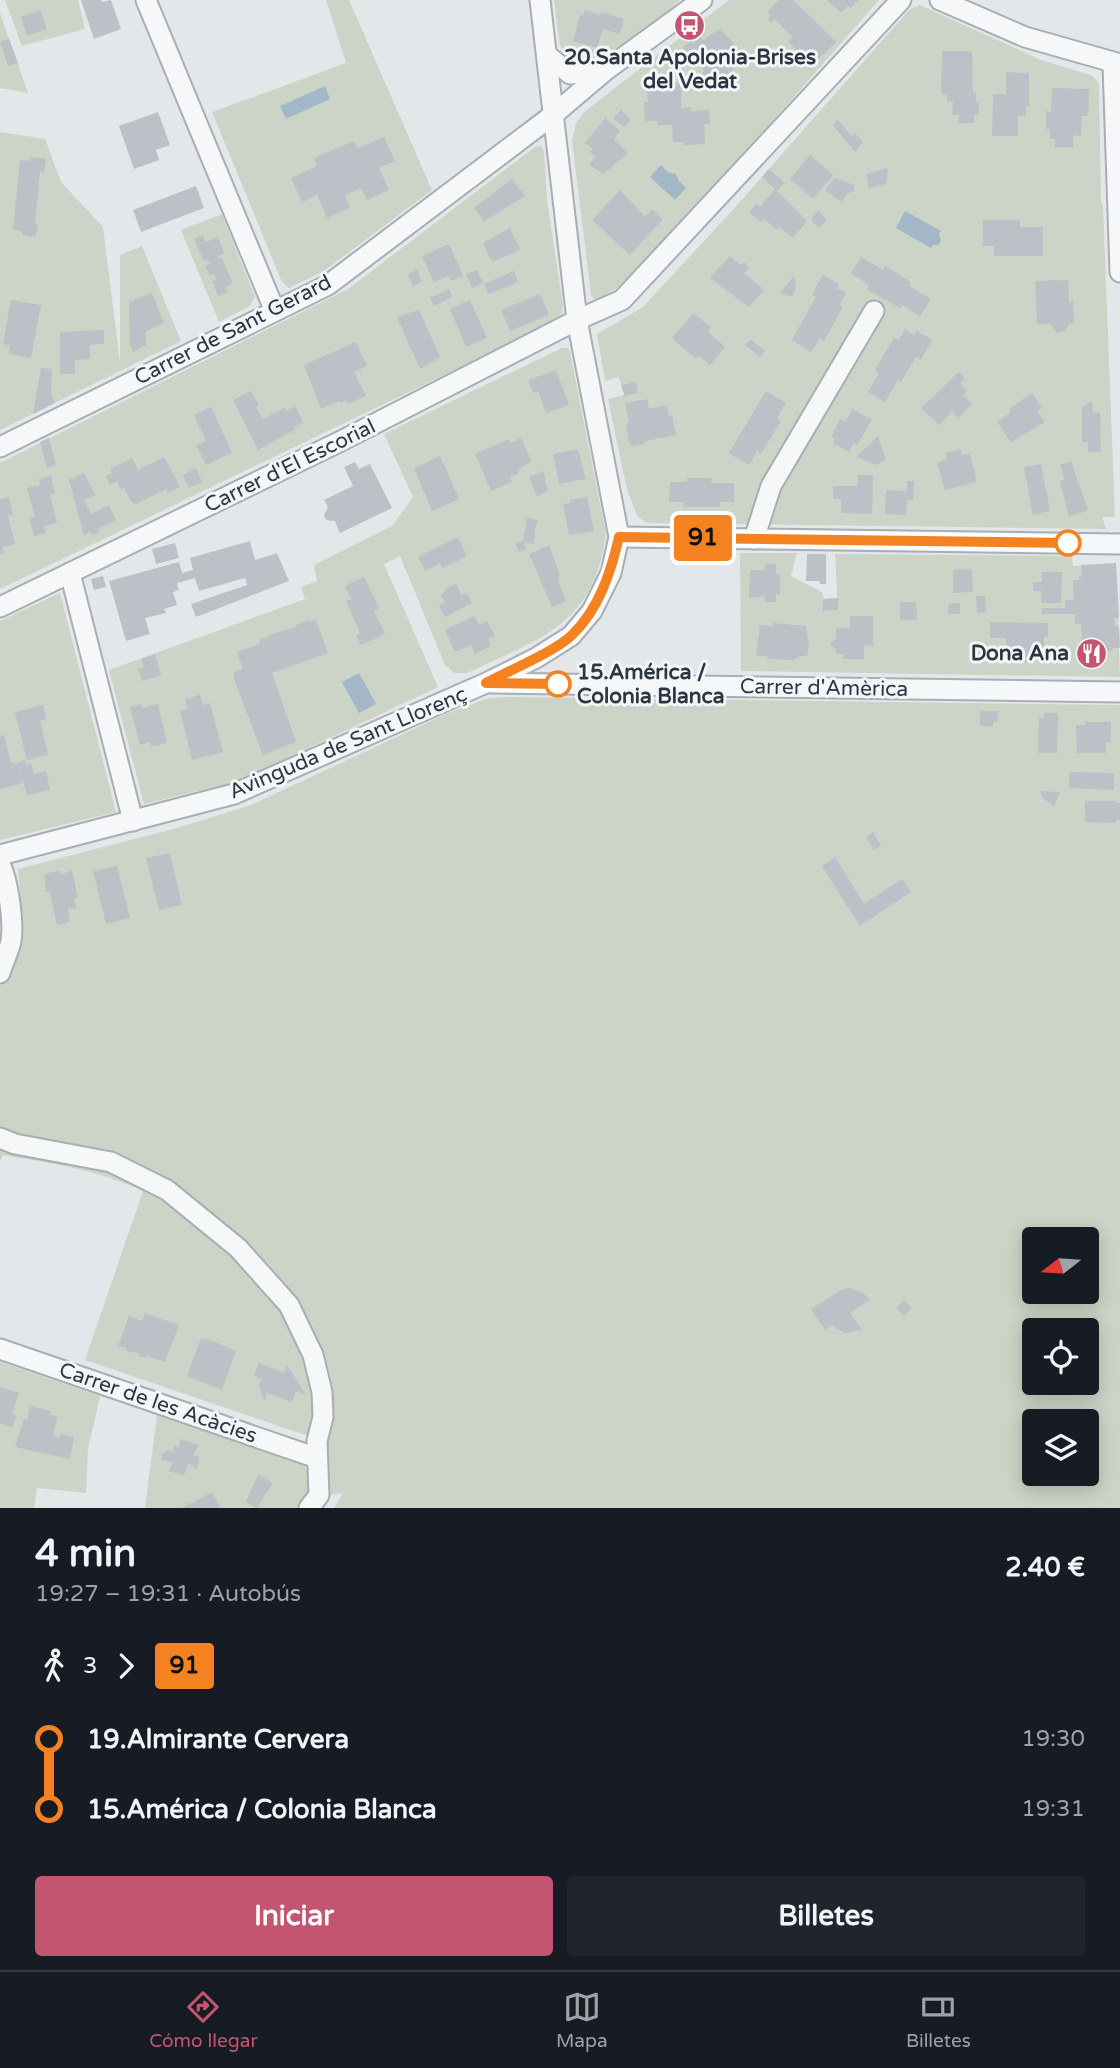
<!DOCTYPE html>
<html lang="es">
<head>
<meta charset="utf-8">
<style>
	:root { --surface:#171b24; --page:#20242c; --text:#f1f3f6; --muted:#9ea1a6; --line:#363941; --accent:#c35570 }
	body { margin:0; font-family:"Varela Round",sans-serif; background:var(--page); color:var(--text); height:100vh; display:flex; flex-direction:column; font-size:26px; white-space:nowrap }
	* { box-sizing:border-box; margin:0 }
	p { font-size:23px; color:var(--muted) }
	.icon { flex:none; width:38px; height:38px; fill:none; stroke:currentColor; stroke-width:2; stroke-linecap:round; stroke-linejoin:round }
	.map { position:relative; height:1508px; overflow:hidden }
	.sheet { display:flex; flex-direction:column; background:var(--surface); flex:1 }
	.sheet>* { flex:none }
	.badge { padding:0 14px; border-radius:5px; font-size:24px; line-height:46px }
	.needle { width:46px; rotate:253deg }
	.fabs { position:absolute; left:1022px; top:1227px; display:grid; gap:14px }
	.fabs a { display:grid; place-items:center; width:77px; height:77px; border-radius:7px; background:var(--surface); box-shadow:0 4px 18px #0003; font-size:35px }
	.map>.badge { position:absolute; translate:-50% -50%; box-shadow:0 0 0 4px #fff }
	.legs { display:flex; align-items:center; gap:10px; height:77px; padding:0 35px; font-size:23px }
	.legs p { margin-inline-start:auto }
	.headline { display:flex; align-items:center; justify-content:space-between; height:119px; padding:0 35px }
	h1 { font-size:38px; font-weight:800; line-height:52px }
	.button { display:flex; gap:14px; margin-top:auto; padding:14px 35px }
	.button a { flex:1; height:80px; border-radius:7px; background:var(--accent); color:#fff; font-size:28px; font-weight:800; line-height:80px; text-align:center }
	.button a+a { background:var(--page); color:var(--text) }
	ul { padding:0 35px; list-style:none }
	li { display:flex; align-items:center; gap:24px; height:70px; font-size:26px }
	li i { display:grid; place-items:center; width:10px; height:100%; margin:0 9px; background:currentColor }
	li i::after { content:''; width:18px; height:18px; margin:-9px; border:5px solid; border-radius:50%; background:var(--surface) }
	li p { margin-inline-start:auto }
	li:first-child i { background:linear-gradient(#0000 50%,currentColor 0) }
	li:last-child i { background:linear-gradient(currentColor 50%,#0000 0) }
	.dock { display:flex; justify-content:space-around; align-items:center; height:98px; border-top:2px solid var(--line); background:var(--surface); font-size:19px; color:var(--muted) }
	.dock a { display:grid; justify-items:center; gap:4px }
	.dock .selected { color:var(--accent) }
	.map>svg:first-child { display:block }
	.green { fill:#cbd4c6; fill-rule:evenodd }
	.water { fill:#a2b8c7 }
	.building { fill:#bbc1c7 }
	.lines { fill:none; stroke-linecap:round; stroke-linejoin:round }
	.minor-casing { stroke:#a9aeb4; stroke-width:23 }
	.minor { stroke:#f6f7f9; stroke-width:19 }
	.line-1-casing { stroke:#fff; stroke-width:16 }
	.line-1 { stroke:#f58220; stroke-width:10 }
	.stop-1-dot { fill:#fff; stroke:#f58220; stroke-width:3.5 }
	.labels { text-anchor:middle; dominant-baseline:central; stroke-width:6; stroke-linejoin:round; paint-order:stroke }
	.poi-label { font-size:21px; font-weight:bold; fill:#2d3641; stroke:#f3f6f8 }
	.street-label { font-size:21px; fill:#2d3641; stroke:#f3f6f8 }
	.stop-label { font-size:21px; font-weight:bold; fill:#2d3641; stroke:#f3f6f8; text-anchor:start }
</style>
</head>
<body>
<div class="map">
<svg width="1120" height="1508" viewBox="0 0 1120 1508">
	<rect width="100%" height="100%" fill="#e4e7ea"/>
	<g class="green">
		<polygon points="5,0 78,0 85,29 22,46"/>
		<polygon points="326,0 349,0 432,190 324,271 289,288 282,282 212,112 346,63"/>
		<path d="M554,0H679C673,11 607,61 594,65C587,68 574,67 569,62C557,51 557,16 554,0Z"/>
		<polygon points="729,0 879,0 710,192 627,282 598,299 594,299 591,295 572,141 576,123 584,112"/>
		<polygon points="920,5 1041,60 1093,76 1099,83 1101,201 1103,205 1115,517 1102,517 1106,529 647,523 638,517 627,490 608,399 624,395 619,377 605,381 597,334 643,307 731,212 910,9"/>
		<polygon points="0,13 28,93 0,88"/>
		<polygon points="0,132 45,139 61,182 103,227 120,362 120,255 142,246 181,341 0,430"/>
		<polygon points="541,146 544,151 547,201 563,305 562,313 556,321 0,589 0,463 348,289 535,147"/>
		<polygon points="222,214 255,297 250,306 219,322 181,230"/>
		<path d="M562,348H568L570,352L606,534C593,626 541,638 467,673H454L445,665L400,556L384,564L438,687L239,781L144,804L109,670L305,599L301,587L317,581L314,565L392,526L413,497L384,434Z"/>
		<polygon points="740,553 797,553 791,576 823,593 824,611 838,610 835,554 1072,556 1073,566 1116,563 1120,677 741,671"/>
		<polygon points="60,593 116,812 0,840 0,621"/>
		<path d="M510,697L1120,705V1508H334L343,1493L324,1496L309,1434L305,1435L85,1360L143,1191C95,1169 54,1164 3,1155L0,1162V941L23,932L18,869L177,828L251,805L448,713L489,698ZM1034,1239H1087V1292H1034ZM1034,1330H1087V1382H1034ZM1034,1421H1087V1474H1034Z"/>
		<polygon points="0,1362 100,1396 88,1449 86,1493 37,1488 34,1508 0,1508"/>
		<polygon points="157,1415 302,1464 312,1475 313,1490 298,1508 145,1508"/>
	</g>
	<g class="water">
		<polygon points="325,86 330,99 286,119 280,106"/>
		<polygon points="661,165 668,172 676,174 679,181 686,188 675,200 650,177"/>
		<polygon points="905,211 941,231 939,234 941,241 938,245 933,245 931,248 896,228"/>
		<polygon points="359,673 376,704 359,713 342,682"/>
	</g>
	<g class="building">
		<polygon points="81,0 101,0 102,2 111,0 121,29 94,39"/>
		<polygon points="779,0 793,0 836,42 817,60 808,61 788,42 793,37 774,19 771,23 768,19 771,16 767,12"/>
		<polygon points="827,0 858,0 851,8 848,6 841,13"/>
		<polygon points="40,10 47,29 27,36 21,17"/>
		<polygon points="585,10 600,15 601,12 624,19 620,34 603,29 597,48 573,41 580,15 583,16"/>
		<polygon points="720,29 746,57 713,88 700,75 705,71 683,48 691,41 693,44 701,37 703,40"/>
		<polygon points="9,39 18,63 8,66 0,42"/>
		<polygon points="942,51 972,51 973,93 976,93 976,103 979,103 979,115 974,115 974,123 958,123 959,115 952,115 953,102 947,102 947,95 941,95"/>
		<polygon points="1006,72 1029,73 1029,106 1026,106 1026,116 1018,116 1018,136 992,136 993,94 1006,94"/>
		<polygon points="667,83 682,83 681,108 691,107 691,111 709,110 710,124 704,124 705,144 683,145 683,142 673,142 672,125 657,125 657,121 645,121 644,102 648,102 647,91 668,90"/>
		<polygon points="1052,88 1089,89 1088,116 1082,116 1081,136 1073,135 1073,147 1055,147 1055,139 1050,139 1050,129 1046,129 1046,111 1051,112"/>
		<polygon points="621,110 631,120 624,127 613,118"/>
		<polygon points="158,112 170,145 156,150 159,160 134,169 119,126"/>
		<polygon points="605,118 620,131 614,139 628,153 604,174 589,165 596,157 590,152 593,149 585,143"/>
		<polygon points="838,120 852,136 855,133 863,142 855,152 833,125"/>
		<polygon points="384,137 395,161 379,168 389,190 367,200 361,188 345,195 350,208 327,218 317,195 302,202 291,178 317,166 314,158 354,141 358,148"/>
		<polygon points="810,155 833,175 813,199 790,179"/>
		<polygon points="31,157 46,159 44,173 40,172 35,223 38,224 36,237 22,235 22,231 13,230 20,160 30,161"/>
		<polygon points="888,168 886,184 869,188 866,174"/>
		<polygon points="769,169 784,182 777,191 762,177"/>
		<polygon points="835,178 854,185 854,191 848,193 841,202 825,190"/>
		<polygon points="512,179 525,196 484,221 474,208"/>
		<polygon points="196,186 204,208 141,232 133,210"/>
		<polygon points="775,189 807,221 793,238 779,227 777,230 764,219 761,222 749,212 756,204 760,207"/>
		<polygon points="620,190 645,217 652,209 663,219 630,255 592,220"/>
		<polygon points="818,211 827,219 820,228 812,222 812,217"/>
		<polygon points="983,220 1020,220 1020,227 1043,227 1043,256 994,256 994,246 983,246"/>
		<polygon points="510,228 520,250 492,262 483,243"/>
		<polygon points="203,235 206,242 218,237 224,253 218,256 219,259 222,258 233,284 225,287 227,293 218,296 212,281 217,280 214,274 210,276 205,266 210,264 208,260 204,261 194,239"/>
		<polygon points="449,244 463,276 451,281 448,276 434,282 422,256"/>
		<polygon points="730,256 741,265 744,262 749,268 744,273 764,290 749,307 710,278"/>
		<polygon points="861,257 883,270 885,266 911,282 909,286 931,299 920,316 902,305 900,308 876,295 867,289 869,285 851,273"/>
		<polygon points="417,270 422,282 413,286 408,274"/>
		<polygon points="477,270 483,283 472,288 466,274"/>
		<polygon points="514,271 518,282 489,294 484,284"/>
		<polygon points="823,275 839,284 837,288 846,293 839,305 843,307 838,316 824,341 820,338 811,352 792,340 816,297 812,294"/>
		<polygon points="794,276 796,286 793,297 780,293"/>
		<polygon points="1068,280 1069,302 1073,301 1074,323 1069,323 1065,331 1057,333 1051,324 1037,324 1035,281"/>
		<polygon points="449,289 452,297 434,306 430,298"/>
		<polygon points="152,293 164,323 146,331 146,345 133,352 130,345 129,302"/>
		<polygon points="540,294 549,315 510,331 501,310"/>
		<polygon points="11,300 41,305 31,358 9,354 10,346 3,344"/>
		<polygon points="470,300 487,338 466,347 450,309"/>
		<polygon points="419,310 440,357 420,369 397,317"/>
		<polygon points="693,314 709,325 711,327 708,332 725,347 710,365 699,356 696,359 672,338"/>
		<polygon points="905,329 914,335 917,331 932,340 921,360 916,357 901,382 898,380 885,402 868,392 879,373 875,370 889,346 894,338 899,340"/>
		<polygon points="104,330 104,344 90,345 90,359 75,360 75,374 60,374 60,332"/>
		<polygon points="751,339 765,351 760,357 745,345"/>
		<polygon points="356,342 367,366 354,372 366,396 348,404 346,400 340,403 339,401 321,409 304,365"/>
		<polygon points="41,368 52,369 51,393 55,403 33,414"/>
		<polygon points="556,370 569,405 546,413 538,391 533,393 528,380"/>
		<polygon points="959,372 965,379 960,383 967,391 963,395 972,404 958,418 952,412 939,425 921,408"/>
		<polygon points="636,382 638,393 625,396 621,385"/>
		<polygon points="251,391 259,405 256,407 263,419 284,408 286,411 295,406 303,422 294,427 296,429 258,450 233,400"/>
		<polygon points="766,391 786,403 777,418 781,421 761,454 757,451 749,465 729,453"/>
		<polygon points="1032,393 1042,408 1037,411 1045,422 1011,442 997,422 1011,412 1009,409"/>
		<polygon points="647,399 649,409 667,405 669,416 672,416 676,435 645,441 644,444 632,446 629,443 626,425 629,421 625,403"/>
		<polygon points="1092,401 1093,413 1100,413 1101,452 1088,452 1088,442 1082,442 1082,407"/>
		<polygon points="211,407 232,453 206,465 196,445 206,441 194,415"/>
		<polygon points="853,409 872,420 857,445 854,443 849,452 833,443 835,439 831,437 840,419 845,422"/>
		<polygon points="878,436 886,460 876,465 856,457"/>
		<polygon points="49,438 56,465 47,468 40,442"/>
		<polygon points="521,438 532,462 521,467 517,475 510,476 512,482 491,491 475,454 509,439 511,443"/>
		<polygon points="578,449 586,479 559,484 553,454"/>
		<polygon points="960,449 962,455 970,454 977,482 945,490 937,462 947,459 946,453"/>
		<polygon points="440,456 459,499 432,511 414,468"/>
		<polygon points="164,457 180,487 168,493 166,489 136,504 132,503 124,488 121,490 117,481 110,485 106,476 112,473 110,469 132,458 138,470"/>
		<polygon points="1071,461 1088,510 1069,517 1060,481 1065,479 1060,465"/>
		<polygon points="355,462 359,469 370,464 392,508 340,533 335,521 326,520 324,515 328,507 324,500 353,486 344,467"/>
		<polygon points="1041,464 1050,511 1033,515 1024,467"/>
		<polygon points="196,468 202,482 189,488 183,475"/>
		<polygon points="543,471 548,491 537,496 529,477"/>
		<polygon points="84,473 95,495 84,500 91,514 109,505 116,520 98,529 99,532 92,535 90,532 84,536 69,480"/>
		<polygon points="858,475 873,475 872,514 841,513 841,499 833,499 833,486 857,486"/>
		<polygon points="51,476 55,493 50,495 57,523 44,526 46,533 34,536 29,518 35,517 27,488 40,485 39,479"/>
		<polygon points="687,478 712,478 711,483 734,483 734,502 720,502 720,507 683,507 683,502 669,502 670,482 687,482"/>
		<polygon points="907,481 914,481 913,500 907,500 906,515 885,514 886,490 907,491"/>
		<polygon points="9,497 13,515 8,516 15,544 2,547 4,554 0,555 0,499"/>
		<polygon points="587,497 594,531 569,535 563,504 570,503 570,500"/>
		<polygon points="527,518 538,520 535,528 534,544 523,542 527,549 519,552 515,543 523,541"/>
		<polygon points="458,537 467,556 443,568 440,563 425,571 418,557"/>
		<polygon points="250,541 255,560 277,553 289,581 196,617 191,604 247,585 245,578 199,591 195,578 177,583 179,590 173,592 177,605 164,609 166,613 145,618 150,634 126,641 109,581 179,562 182,573 193,570 190,558"/>
		<polygon points="175,543 179,558 156,564 152,549"/>
		<polygon points="549,545 560,576 557,578 566,601 552,607 529,554"/>
		<polygon points="807,554 826,554 826,584 820,584 819,581 806,581"/>
		<polygon points="1116,563 1119,618 1114,618 1115,627 1119,626 1120,648 1112,648 1113,651 1083,653 1081,624 1075,624 1075,614 1042,614 1042,608 1065,608 1065,600 1074,600 1073,580 1079,580 1079,577 1082,577 1081,565"/>
		<polygon points="765,564 776,564 776,574 780,575 780,595 776,594 776,602 765,602 765,596 749,598 750,570 765,570"/>
		<polygon points="972,569 973,592 953,593 953,570"/>
		<polygon points="1042,572 1062,572 1061,603 1041,603 1042,591 1033,591 1033,582 1042,582"/>
		<polygon points="103,576 106,587 94,590 91,579"/>
		<polygon points="364,577 379,608 374,611 385,634 361,645 356,635 360,633 356,623 346,601 351,599 345,586"/>
		<polygon points="456,584 461,595 467,593 472,603 445,617 439,606 445,603 441,596 447,588"/>
		<polygon points="976,596 985,596 986,612 977,613"/>
		<polygon points="838,598 838,610 823,611 823,599"/>
		<polygon points="900,602 916,602 917,620 900,620"/>
		<polygon points="949,603 960,603 960,614 948,614"/>
		<polygon points="474,616 479,625 487,621 495,636 488,639 491,646 475,654 471,645 455,652 445,630"/>
		<polygon points="850,616 873,616 873,646 864,645 864,659 843,659 843,654 836,654 836,649 830,645 833,640 836,639 836,628 850,628"/>
		<polygon points="309,620 309,622 316,620 328,653 272,673 296,742 263,755 234,679 234,672 243,669 237,652 260,644 259,640 270,636 269,635 296,627 296,625"/>
		<polygon points="990,622 1048,623 1048,637 1044,637 1044,657 1031,657 1031,662 1019,662 1019,657 1006,657 1006,638 990,638"/>
		<polygon points="773,623 806,626 809,646 807,656 799,656 799,658 793,660 772,659 767,658 767,656 756,656 760,625 773,626"/>
		<polygon points="155,654 161,675 142,681 138,669 144,668 141,659"/>
		<polygon points="200,695 203,705 210,703 223,752 192,760 180,711 187,709 185,699"/>
		<polygon points="141,704 142,708 158,704 167,742 157,746 151,746 150,742 140,745 130,707"/>
		<polygon points="43,705 46,719 40,721 48,755 27,760 15,712"/>
		<polygon points="980,711 998,711 997,722 993,722 993,727 980,725"/>
		<polygon points="1044,713 1058,713 1057,753 1038,753 1039,718 1044,718"/>
		<polygon points="1085,722 1111,722 1111,743 1106,742 1106,753 1077,753 1076,725 1085,725"/>
		<polygon points="4,735 11,763 18,764 23,783 0,789 0,736"/>
		<polygon points="25,761 26,765 31,763 34,774 46,771 50,790 27,795 18,762"/>
		<polygon points="1076,772 1114,773 1114,790 1069,788 1069,773"/>
		<polygon points="1041,791 1060,792 1054,807 1041,796"/>
		<polygon points="1085,801 1117,801 1116,803 1120,803 1120,820 1116,820 1116,823 1085,822"/>
		<polygon points="873,832 881,846 874,850 866,837"/>
		<polygon points="170,853 182,905 159,910 146,858"/>
		<polygon points="835,857 864,904 902,879 911,892 860,926 822,866"/>
		<polygon points="117,866 130,918 106,924 93,871"/>
		<polygon points="59,871 60,874 72,871 78,897 74,898 76,908 68,909 70,922 57,925 50,892 46,892 44,874"/>
		<polygon points="850,1288 863,1293 870,1300 850,1313 862,1330 845,1333 832,1325 825,1330 811,1309 843,1289"/>
		<polygon points="904,1300 912,1308 904,1316 896,1308"/>
		<polygon points="145,1313 179,1325 165,1362 147,1356 146,1358 138,1356 139,1353 126,1351 126,1348 118,1346 129,1316 142,1321"/>
		<polygon points="201,1338 211,1341 211,1340 236,1351 222,1390 187,1376"/>
		<polygon points="259,1363 284,1373 287,1365 306,1395 296,1391 292,1402 267,1393 264,1401 259,1385 262,1379 254,1376"/>
		<polygon points="0,1387 19,1393 12,1414 17,1416 12,1428 0,1423"/>
		<polygon points="30,1406 51,1411 50,1415 57,1416 53,1436 60,1438 61,1434 74,1437 70,1459 15,1447 24,1419 27,1420"/>
		<polygon points="180,1439 199,1445 193,1455 199,1457 197,1469 188,1463 184,1475 169,1471 173,1462 161,1460 163,1453 169,1450 177,1453 173,1450 174,1446 179,1448"/>
		<polygon points="258,1475 273,1483 257,1508 246,1502"/>
		<polygon points="212,1492 220,1508 182,1508"/>
	</g>
	<g class="lines">
		<defs>
			<g id="minor">
				<polyline points="146,0 274,309"/>
				<polyline points="940,0 1025,37 1120,64"/>
				<polyline points="547,55 570,74 605,70"/>
				<polyline points="1113,64 1120,272"/>
				<polyline points="0,447 328,285 553,115 606,70 702,0"/>
				<polyline points="619,537 1120,544"/>
				<polyline points="754,539 771,486 874,311"/>
				<polyline points="70,573 133,821"/>
				<polyline points="0,607 341,441 577,320 622,300 901,0"/>
				<polyline points="491,683 1120,692"/>
				<polyline points="0,855 234,794 486,683 536,658 571,636 592,611 611,573 619,537 577,320 540,0"/>
				<path d="M0,864C8,880 14,922 11,941C9,951 3,963 0,973"/>
				<polyline points="0,1138 15,1144 111,1162 167,1190 238,1248 289,1305 313,1355 322,1392 323,1417 317,1441 319,1495 309,1508"/>
				<polyline points="0,1349 317,1458"/>
			</g>
		</defs>
		<use href="#minor" class="minor-casing"/>
		<use href="#minor" class="minor"/>
	</g>
	<g class="lines">
		<defs>
			<path id="line-1" d="M558,684L486,683C508,671 556,651 572,635C599,609 611,572 619,537L1068,543"/>
		</defs>
		<use href="#line-1" class="line-1-casing"/>
		<use href="#line-1" class="line-1"/>
	</g>
	<defs>
		<symbol id="bus-disc" viewBox="-11 -11 22 22"><circle r="9.5" fill="#c35570" stroke="#f3f6f8"/><path d="M-5-6H5V4H4V6H2V4H-2V6H-4V4H-5ZM-3.5-4V0h7V-4ZM-3.5 1.2v1.5H-2V1.2ZM2 1.2v1.5H3.5V1.2Z" fill="#fff"/></symbol>
		<symbol id="restaurant-disc" viewBox="-11 -11 22 22"><circle r="9.5" fill="#c35570" stroke="#f3f6f8"/><path d="M-5-6h1v4h1v-4h1v4h1v-4h1v5L-1.5 .5V6h-2V.5L-5-1ZM5-6V6H3V1.5H1.5Q1.5-4 5-6Z" fill="#fff"/></symbol>
	</defs>
	<g fill-rule="evenodd">
		<use href="#bus-disc" x="672" y="8" width="35" height="35"/>
		<use href="#restaurant-disc" x="1074" y="636" width="35" height="35"/>
	</g>
	<g class="stop-1-dot">
		<circle cx="1068" cy="543" r="12"/>
		<circle cx="558" cy="684" r="12"/>
	</g>
	<g class="labels">
		<g class="poi-label">
			<text x="690" y="57">20.Santa Apolonia-Brises<tspan x="690" dy="24">del Vedat</tspan></text>
			<text x="1069" y="653" text-anchor="end">Dona Ana</text>
		</g>
		<g class="street-label">
			<text transform="translate(233 330) rotate(-27)">Carrer de Sant Gerard</text>
			<text transform="translate(290 466) rotate(-26)">Carrer d'El Escorial</text>
			<text transform="translate(824 688) rotate(1)">Carrer d'Amèrica</text>
			<text transform="translate(348 743) rotate(-23)">Avinguda de Sant Llorenç</text>
			<text transform="translate(158 1403) rotate(19)">Carrer de les Acàcies</text>
		</g>
		<g class="stop-label">
			<text x="577" y="672">15.América /<tspan x="577" dy="24">Colonia Blanca</tspan></text>
		</g>
	</g>
</svg>
<div class="fabs">
<a><svg class="needle" viewBox="-14 -14 28 28"><path d="M0-13l5 13h-10z" fill="#e53935"/><path d="M0 13l5-13h-10z" fill="#9ea1a6"/></svg></a>
<a><svg class="icon" aria-label="locate" viewBox="0 0 24 24"><circle cx="12" cy="12" r="6"/><path d="M12 2v4M12 18v4M2 12h4M18 12h4"/></svg></a>
<a><svg class="icon" aria-label="layers" viewBox="0 0 24 24"><path d="M12 4l9 5-9 5-9-5zM3 14l9 5 9-5"/></svg></a>
</div>
<b class="badge" style="left:703px;top:538px;background:#f58220;color:#111">91</b>
</div>
<section class="sheet">
<div class="headline"><div><h1>4 min</h1><p>19:27 – 19:31 · Autobús</p></div><b>2.40 €</b></div>
<div class="legs"><svg class="icon" aria-label="walk" viewBox="0 0 24 24"><circle cx="13" cy="4" r="2"/><path d="M13 8l-2 6 4 7M11 14l-3 7M7 12l3-4h3l4 4"/></svg>3<svg class="icon" aria-label="forward" viewBox="0 0 24 24"><path d="M9 5l7 7-7 7"/></svg><b class="badge" style="background:#f58220;color:#111">91</b></div>
<ul>
<li><i style="color:#f58220"></i><b>19.Almirante Cervera</b><p>19:30</p></li>
<li><i style="color:#f58220"></i><b>15.América / Colonia Blanca</b><p>19:31</p></li>
</ul>
<div class="button"><a>Iniciar</a><a>Billetes</a></div>
</section>
<nav class="dock">
<a class="selected"><svg class="icon" aria-label="directions" viewBox="0 0 24 24"><path d="M12 3l9 9-9 9-9-9zM9 14v-3h6M13 9l2 2-2 2"/></svg>Cómo llegar</a>
<a><svg class="icon" aria-label="map" viewBox="0 0 24 24"><path d="M3 6l6-2 6 2 6-2v14l-6 2-6-2-6 2zM9 4v14M15 6v14"/></svg>Mapa</a>
<a><svg class="icon" aria-label="tickets" viewBox="0 0 24 24"><path d="M3 7h18v10H3zM15 7v10"/></svg>Billetes</a>
</nav>
</body>
</html>
